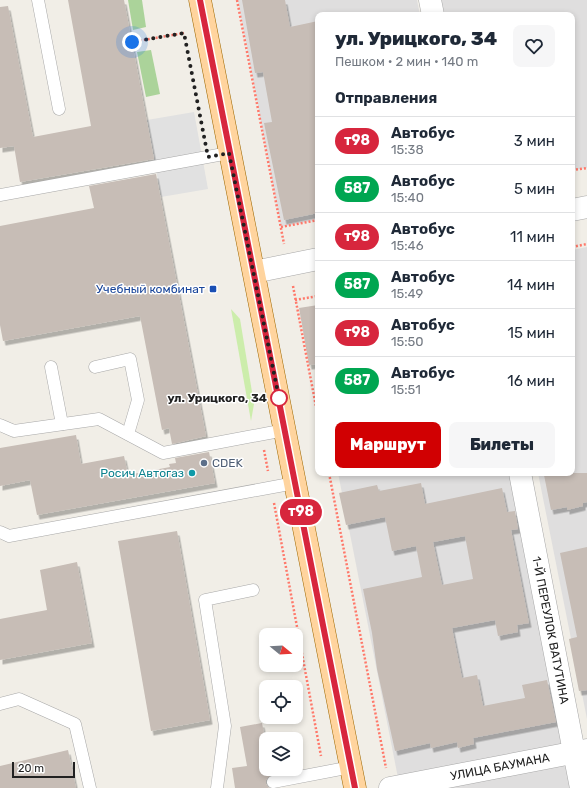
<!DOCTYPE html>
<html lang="ru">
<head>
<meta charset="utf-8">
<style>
	:root { --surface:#fff; --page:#f6f6f7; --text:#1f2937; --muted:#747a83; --line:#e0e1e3; --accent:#d10002 }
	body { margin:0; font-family:Rubik,sans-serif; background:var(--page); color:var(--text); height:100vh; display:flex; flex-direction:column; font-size:15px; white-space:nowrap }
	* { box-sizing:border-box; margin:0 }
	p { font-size:13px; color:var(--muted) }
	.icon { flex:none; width:22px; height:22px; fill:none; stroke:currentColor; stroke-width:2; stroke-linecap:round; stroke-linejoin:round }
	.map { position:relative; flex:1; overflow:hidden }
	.panel { position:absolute; left:315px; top:12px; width:260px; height:464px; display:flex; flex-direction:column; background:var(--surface); border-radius:8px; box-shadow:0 2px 6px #0003 }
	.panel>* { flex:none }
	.badge { padding:0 8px; border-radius:13px; font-size:14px; line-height:26px }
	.needle { width:26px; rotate:108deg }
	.tools { position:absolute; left:259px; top:628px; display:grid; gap:8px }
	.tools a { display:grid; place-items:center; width:44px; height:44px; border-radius:8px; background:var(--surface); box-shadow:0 2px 6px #0003; font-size:20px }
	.scale { position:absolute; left:12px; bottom:10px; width:63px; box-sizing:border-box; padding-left:4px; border:2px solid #212121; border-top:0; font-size:11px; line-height:14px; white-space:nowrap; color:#212121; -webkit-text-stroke:3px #fff; paint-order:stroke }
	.you { position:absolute; width:20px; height:20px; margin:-10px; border:3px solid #fff; border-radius:50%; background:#1a73e8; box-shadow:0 0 0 6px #1a73e833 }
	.map>.badge { position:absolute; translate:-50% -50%; box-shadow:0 0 0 2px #fff }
	h2 { padding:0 20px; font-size:15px; line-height:36px }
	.round { display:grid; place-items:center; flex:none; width:42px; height:42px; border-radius:8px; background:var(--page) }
	.headline { display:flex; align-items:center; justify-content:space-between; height:68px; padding:0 20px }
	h1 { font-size:19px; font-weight:800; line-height:30px }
	.primary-button { display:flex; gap:8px; margin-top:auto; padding:8px 20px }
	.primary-button a { flex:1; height:46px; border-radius:8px; background:var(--accent); color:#fff; font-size:16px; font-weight:800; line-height:46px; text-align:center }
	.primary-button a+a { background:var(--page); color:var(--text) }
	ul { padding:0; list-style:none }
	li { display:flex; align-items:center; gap:12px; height:48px; padding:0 20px; border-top:1px solid var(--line) }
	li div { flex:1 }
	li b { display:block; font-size:15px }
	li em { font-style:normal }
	li .badge { min-width:44px; font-weight:700; text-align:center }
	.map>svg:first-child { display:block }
	.residential { fill:#dfdede }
	.grass { fill:#ccedab }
	.forest { fill:#abd39a }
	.parking { fill:#e1e1e1 }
	.building { fill:#c7bdb6; fill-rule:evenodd; filter:url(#shadow) }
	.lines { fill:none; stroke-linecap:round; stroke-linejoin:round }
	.lane-casing { stroke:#a8a8a8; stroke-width:13 }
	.street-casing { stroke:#a8a8a8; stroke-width:23 }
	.primary-casing { stroke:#9d6700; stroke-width:23 }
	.path { stroke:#ff786a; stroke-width:2.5; stroke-dasharray:2 2; stroke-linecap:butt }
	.lane { stroke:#fff; stroke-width:12 }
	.street { stroke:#fff; stroke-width:22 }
	.primary { stroke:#ffd49e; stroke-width:22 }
	.line-casing { stroke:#fff; stroke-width:9 }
	.line { stroke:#d7263d; stroke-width:6 }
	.walk { stroke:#212121; stroke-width:4; stroke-dasharray:0 7.2 }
	.transit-dot { fill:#1a4fb4; stroke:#fff; stroke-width:1.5 }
	.stop-dot { fill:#fff; stroke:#d7263d; stroke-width:2 }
	.service-dot { fill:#5c6f8a; stroke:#fff; stroke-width:1.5 }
	.culture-dot { fill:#0f9aa8; stroke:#fff; stroke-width:1.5 }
	.labels { text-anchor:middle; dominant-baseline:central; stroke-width:3; stroke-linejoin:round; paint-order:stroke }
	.transit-label { font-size:12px; fill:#164399; stroke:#fff; text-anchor:end }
	.stop-label { font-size:12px; font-weight:bold; fill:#212121; stroke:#fff; text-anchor:end }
	.service-label { font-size:12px; fill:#4e5e75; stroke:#fff; text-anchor:start }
	.culture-label { font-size:12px; fill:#0d838f; stroke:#fff; text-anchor:end }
	.street-label { font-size:12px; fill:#212121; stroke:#fff }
</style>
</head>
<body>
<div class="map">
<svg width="587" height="788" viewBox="0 0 587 788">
	<defs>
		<filter id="shadow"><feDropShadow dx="2.5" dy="4.5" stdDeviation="0" flood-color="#0004"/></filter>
	</defs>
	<rect width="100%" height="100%" fill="#f1eee7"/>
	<g class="residential">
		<polygon points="238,0 417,0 420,15 318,15 318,220 281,227"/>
		<polygon points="439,0 587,0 587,168 572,170 572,15 442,15"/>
		<polygon points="587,247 587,719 538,473 572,473 572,250"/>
		<polygon points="338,473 511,473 572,788 400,788"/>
	</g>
	<polygon class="grass" points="231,309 240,319 254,404 251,421"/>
	<g class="forest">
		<polygon points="128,0 142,0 146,27 133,30"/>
		<polygon points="151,50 160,94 146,97 137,52"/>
	</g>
	<polygon class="parking" points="194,112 208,189 161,197 147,120"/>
	<g class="building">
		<polygon points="68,0 124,0 154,159 20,182 14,146 0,148 0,7 8,6 33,137 91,126"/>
		<polygon points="242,0 285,0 290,27 318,21 318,213 284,220 264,123 272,122 263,72 255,73"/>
		<polygon points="156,174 206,436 172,444 169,428 162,430 140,316 3,341 0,325 0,226 94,208 89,186"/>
		<polygon points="318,305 318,364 309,365 299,308"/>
		<polygon points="76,435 81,464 124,456 128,475 170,467 169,464 176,463 175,458 209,452 215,483 37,515 30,480 0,486 0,448"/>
		<polygon points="555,473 587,473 587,502 583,503 583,506 567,510 567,507 551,510 544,475"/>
		<path d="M421,483L425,504L502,488L507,512L515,511L518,529L511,530L529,623L517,625L518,632L498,636L495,620L452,628L462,678L477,675L483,706L525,698L522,685L547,680L556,722L473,738L474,744L458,748L457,742L431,748L430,743L395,751L377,669L372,633L363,589L422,577L416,546L392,551L385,517L346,525L339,493L377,485L379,491ZM465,536L473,579L442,585L433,542Z"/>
		<polygon points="177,531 210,720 151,731 118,541"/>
		<polygon points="587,547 587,690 579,691 569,639 577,637 560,553"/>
		<polygon points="77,562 92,643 0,660 0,619 47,610 40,570"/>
		<polygon points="262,723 266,744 266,769 271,769 272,775 266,780 266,784 269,788 235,788 232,768 247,766 240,727"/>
		<polygon points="68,750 76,788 0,788 0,766"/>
	</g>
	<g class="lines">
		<defs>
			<g id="lane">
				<polyline points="38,0 59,109"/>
				<polyline points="0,195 229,153"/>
				<polyline points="51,367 62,424"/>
				<polyline points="95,367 130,359 138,400 128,434"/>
				<polyline points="0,425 14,431 99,419 163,453 285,430"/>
				<polyline points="0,532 9,536 295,483"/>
				<polyline points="0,704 19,699 75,724 90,788"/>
				<polyline points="273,782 351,767"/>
				<polyline points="217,788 225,726 205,600 253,590"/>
			</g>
			<g id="street">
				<polyline points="430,0 433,15"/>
				<polyline points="572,210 587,207"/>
				<polyline points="254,272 318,259"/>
				<path id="s1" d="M520,473L581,788"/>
				<path id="s2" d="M390,788L587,750"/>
			</g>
			<polyline id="primary" points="200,0 355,788"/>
		</defs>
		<use href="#lane" class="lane-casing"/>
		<use href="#street" class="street-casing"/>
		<use href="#primary" class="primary-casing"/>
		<g class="path">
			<polyline points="237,0 284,244"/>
			<polyline points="132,42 184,33"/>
			<polyline points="572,170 587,168"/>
			<polyline points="281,227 318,220"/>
			<polyline points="572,247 587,244"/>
			<polyline points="293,286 318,417"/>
			<polyline points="295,300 318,296"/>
			<polyline points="264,450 268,471"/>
			<polyline points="329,473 386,768"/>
			<polyline points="274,503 321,756"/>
		</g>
		<use href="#lane" class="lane"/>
		<use href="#street" class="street"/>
		<use href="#primary" class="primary"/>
	</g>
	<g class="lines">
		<defs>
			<polyline id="line" points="200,0 355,788"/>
		</defs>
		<use href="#line" class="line-casing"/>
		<use href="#line" class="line"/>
		<polyline class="walk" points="132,42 184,33 208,157 229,153 279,398"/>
	</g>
	<rect class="transit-dot" x="209" y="285" width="8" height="8" rx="2"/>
	<circle class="stop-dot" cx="279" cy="398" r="8"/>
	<circle class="service-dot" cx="204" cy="463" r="4"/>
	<circle class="culture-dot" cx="192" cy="473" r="4"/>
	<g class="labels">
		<g class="transit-label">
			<text x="205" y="289">Учебный комбинат</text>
		</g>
		<g class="stop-label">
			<text x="267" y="398">ул. Урицкого, 34</text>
		</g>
		<g class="service-label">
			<text x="212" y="463">CDEK</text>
		</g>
		<g class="culture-label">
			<text x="184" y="473">Росич Автогаз</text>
		</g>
		<g class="street-label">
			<text stroke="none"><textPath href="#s1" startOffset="160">1-Й ПЕРЕУЛОК ВАТУТИНА</textPath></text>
			<text stroke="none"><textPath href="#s2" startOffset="112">УЛИЦА БАУМАНА</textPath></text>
		</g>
	</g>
</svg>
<div class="tools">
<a><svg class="needle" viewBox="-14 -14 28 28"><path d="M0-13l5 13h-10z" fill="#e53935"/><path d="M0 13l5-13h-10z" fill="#747a83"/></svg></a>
<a><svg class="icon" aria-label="locate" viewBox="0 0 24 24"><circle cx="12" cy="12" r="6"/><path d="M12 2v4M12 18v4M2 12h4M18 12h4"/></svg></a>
<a><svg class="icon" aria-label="layers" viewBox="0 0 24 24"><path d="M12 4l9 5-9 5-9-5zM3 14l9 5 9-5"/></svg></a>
</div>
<div class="scale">20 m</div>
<div class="you" style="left:132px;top:42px"></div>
<b class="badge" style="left:301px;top:512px;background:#d7263d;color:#fff">т98</b>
<section class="panel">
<div class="headline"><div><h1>ул. Урицкого, 34</h1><p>Пешком · 2 мин · 140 m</p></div><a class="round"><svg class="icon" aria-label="heart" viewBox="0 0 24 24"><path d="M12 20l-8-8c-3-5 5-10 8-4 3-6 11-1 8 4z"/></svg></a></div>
<h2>Отправления</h2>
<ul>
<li><span class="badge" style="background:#d7263d;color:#fff">т98</span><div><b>Автобус</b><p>15:38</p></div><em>3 мин</em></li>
<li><span class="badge" style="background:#00a651;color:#fff">587</span><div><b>Автобус</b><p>15:40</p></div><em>5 мин</em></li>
<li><span class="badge" style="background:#d7263d;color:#fff">т98</span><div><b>Автобус</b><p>15:46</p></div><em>11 мин</em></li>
<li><span class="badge" style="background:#00a651;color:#fff">587</span><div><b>Автобус</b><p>15:49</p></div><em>14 мин</em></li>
<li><span class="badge" style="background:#d7263d;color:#fff">т98</span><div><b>Автобус</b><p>15:50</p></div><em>15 мин</em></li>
<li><span class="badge" style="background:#00a651;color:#fff">587</span><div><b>Автобус</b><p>15:51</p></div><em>16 мин</em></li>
</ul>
<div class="primary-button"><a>Маршрут</a><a>Билеты</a></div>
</section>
</div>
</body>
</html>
